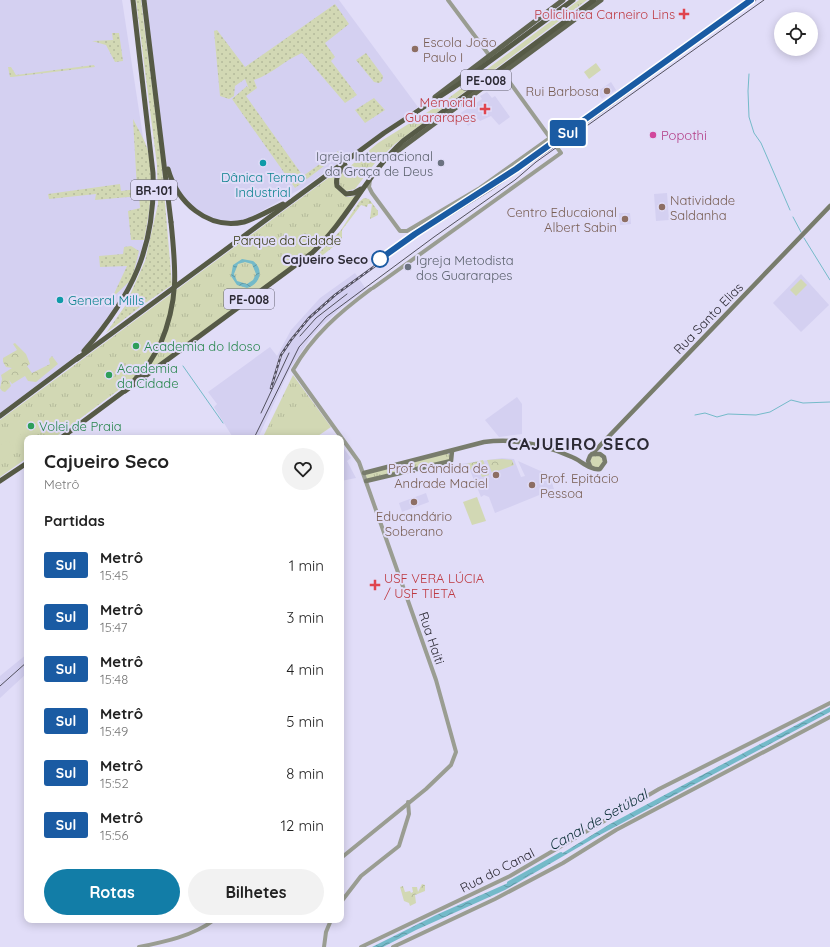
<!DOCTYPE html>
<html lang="pt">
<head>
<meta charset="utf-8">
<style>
	:root { --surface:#fff; --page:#f2f2f2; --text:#222; --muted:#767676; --accent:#127da7 }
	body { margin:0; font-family:Quicksand,sans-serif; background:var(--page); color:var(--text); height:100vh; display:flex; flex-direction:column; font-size:15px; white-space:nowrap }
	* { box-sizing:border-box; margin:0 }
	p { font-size:13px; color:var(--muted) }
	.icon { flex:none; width:22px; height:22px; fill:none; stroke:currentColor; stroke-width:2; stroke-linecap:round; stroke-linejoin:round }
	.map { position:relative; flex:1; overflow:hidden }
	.panel { position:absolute; left:24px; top:435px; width:320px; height:488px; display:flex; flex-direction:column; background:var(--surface); border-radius:8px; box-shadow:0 2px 10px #0003 }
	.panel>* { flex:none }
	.badge { padding:0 8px; border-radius:3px; font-size:14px; line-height:26px }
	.fabs { position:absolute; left:774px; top:12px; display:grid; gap:8px }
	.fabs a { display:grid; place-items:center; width:44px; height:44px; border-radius:50%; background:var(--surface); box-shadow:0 2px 10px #0003; font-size:20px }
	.map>.badge { position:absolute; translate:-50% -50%; box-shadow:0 0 0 2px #fff }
	h2 { padding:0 20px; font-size:15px; line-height:36px }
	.round { display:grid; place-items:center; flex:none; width:42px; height:42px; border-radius:21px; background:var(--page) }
	.summary { display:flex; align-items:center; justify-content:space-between; height:68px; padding:0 20px }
	h1 { font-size:19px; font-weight:700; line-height:30px }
	.cta { display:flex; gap:8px; margin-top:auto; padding:8px 20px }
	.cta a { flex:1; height:46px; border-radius:24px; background:var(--accent); color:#fff; font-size:16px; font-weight:700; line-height:46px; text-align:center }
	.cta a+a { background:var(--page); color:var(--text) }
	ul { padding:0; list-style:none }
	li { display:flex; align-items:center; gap:12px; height:52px; padding:0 20px }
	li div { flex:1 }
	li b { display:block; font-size:15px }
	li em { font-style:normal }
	li .badge { min-width:44px; font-weight:700; text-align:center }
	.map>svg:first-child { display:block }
	.built { fill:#d4d0f1 }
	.grass { fill:url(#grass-dots) }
	.forest { fill:url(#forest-crowns) }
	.park { fill:url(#park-tufts) }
	.pitch { fill:#d2d8b4 }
	.water { fill:url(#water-waves); fill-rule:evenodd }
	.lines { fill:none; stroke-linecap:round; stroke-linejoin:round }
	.stream { stroke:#74bac9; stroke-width:1 }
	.canal { stroke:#74bac9; stroke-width:4 }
	.tertiary { stroke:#9a9d92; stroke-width:4 }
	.secondary { stroke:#787c6c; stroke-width:4.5 }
	.primary { stroke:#606451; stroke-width:5 }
	.trunk { stroke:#565a46; stroke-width:5 }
	.tram { stroke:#52505e; stroke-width:1 }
	.rail-casing { stroke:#52505e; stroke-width:2.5 }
	.rail { stroke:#e1ddf8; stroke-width:1; stroke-dasharray:3; stroke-linecap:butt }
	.trunk-bridge { stroke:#565a46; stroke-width:5 }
	.line-casing { stroke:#fff; stroke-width:9 }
	.line { stroke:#1a5ba3; stroke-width:6 }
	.health-dot { fill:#e0444e; stroke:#e1ddf8; stroke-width:1.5 }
	.education-dot { fill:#8d6e63; stroke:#e1ddf8; stroke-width:1.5 }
	.hotel-dot { fill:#d1479c; stroke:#e1ddf8; stroke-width:1.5 }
	.culture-dot { fill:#0f9aa8; stroke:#e1ddf8; stroke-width:1.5 }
	.worship-dot { fill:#6b7280; stroke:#e1ddf8; stroke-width:1.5 }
	.stop-dot { fill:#fff; stroke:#1a5ba3; stroke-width:2 }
	.leisure-dot { fill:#2e9e5b; stroke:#e1ddf8; stroke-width:1.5 }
	.labels { text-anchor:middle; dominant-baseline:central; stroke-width:4; stroke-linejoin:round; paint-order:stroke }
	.shield { fill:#e1ddf8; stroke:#62606f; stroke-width:1 }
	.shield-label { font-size:12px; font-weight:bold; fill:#2c2a34 }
	.health-label { font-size:13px; fill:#be3a42; stroke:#e1ddf8; text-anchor:end }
	.education-label { font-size:13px; fill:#785e54; stroke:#e1ddf8; text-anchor:start }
	.hotel-label { font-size:13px; fill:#b23c85; stroke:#e1ddf8; text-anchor:start }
	.worship-label { font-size:13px; fill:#5b616d; stroke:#e1ddf8; text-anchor:end }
	.culture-label { font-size:13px; fill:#0d838f; stroke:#e1ddf8 }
	.park-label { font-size:13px; fill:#34380e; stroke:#e1ddf8 }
	.stop-label { font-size:13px; font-weight:bold; fill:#2c2a34; stroke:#e1ddf8; text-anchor:end }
	.street-label { font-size:13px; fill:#2c2a34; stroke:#e1ddf8 }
	.leisure-label { font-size:13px; fill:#27864d; stroke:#e1ddf8; text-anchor:start }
	.water-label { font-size:14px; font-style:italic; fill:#0b2f36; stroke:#e1ddf8 }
	.district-label { font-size:17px; font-weight:bold; letter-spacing:1px; fill:#2c2a34; stroke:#e1ddf8 }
</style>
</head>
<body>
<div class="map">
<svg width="830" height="947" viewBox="0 0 830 947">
	<defs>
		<pattern id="grass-dots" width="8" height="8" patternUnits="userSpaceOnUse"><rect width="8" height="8" fill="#d2d8b4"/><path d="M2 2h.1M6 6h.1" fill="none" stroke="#b4ba9b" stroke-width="1.8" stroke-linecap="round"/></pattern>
		<pattern id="forest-crowns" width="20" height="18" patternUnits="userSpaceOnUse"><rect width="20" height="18" fill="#d2d8b4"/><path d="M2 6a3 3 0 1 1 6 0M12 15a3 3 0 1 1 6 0" fill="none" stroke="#b4ba9b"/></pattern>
		<pattern id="park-tufts" width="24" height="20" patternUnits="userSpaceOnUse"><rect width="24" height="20" fill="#d2d8b4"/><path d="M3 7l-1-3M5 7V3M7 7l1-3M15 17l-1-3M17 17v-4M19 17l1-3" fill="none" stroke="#b4ba9b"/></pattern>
		<pattern id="water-waves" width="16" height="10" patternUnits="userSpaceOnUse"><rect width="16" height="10" fill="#74bac9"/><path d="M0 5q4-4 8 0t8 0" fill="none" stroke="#5f97a4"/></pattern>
	</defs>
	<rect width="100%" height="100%" fill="#e1ddf8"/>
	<g class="built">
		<polygon points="0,0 122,0 149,176 150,202 138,269 118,309 86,347 36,389 0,416"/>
		<polygon points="144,0 339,0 418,107 304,187 242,222 210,219 182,198 169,173 163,152"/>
		<polygon points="611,82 616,90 602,99 597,92"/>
		<polygon points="487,92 492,98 495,96 510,117 499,125 491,116 480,121 478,119 468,126 459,114 482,99 480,96"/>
		<polygon points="667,193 669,220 656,221 654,194"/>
		<polygon points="619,213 630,213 631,224 620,225"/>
		<polygon points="355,273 366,289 340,309 319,328 309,340 290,369 258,438 231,438 232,436 214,407 217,404 208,392 270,347 277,356 291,330 320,298"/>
		<polygon points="801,274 829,305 801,332 773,303"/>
		<polygon points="517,397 522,404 522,434 499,437 485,420"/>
		<polygon points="341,445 351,458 347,461 356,478 341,481"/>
		<polygon points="502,458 514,459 521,477 525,476 518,461 545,473 550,477 554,489 495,513 489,497 484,495 481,497 469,468 463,470 460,464"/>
		<polygon points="426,493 429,502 402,512 399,503"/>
		<polygon points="27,654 27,673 0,698 0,683 2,681 0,681 0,676"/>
	</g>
	<g class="grass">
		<polygon points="136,0 141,0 161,156 172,285 144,304 106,333 125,306 145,261 158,204 157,165"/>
		<path d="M335,4L349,24L325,43L335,57L331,61L357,95L345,103L302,53C285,60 272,74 254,80L257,88L246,96L303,176L338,151L340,154L295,188L232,99L247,86L249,89L245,79L235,86L234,96L229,99L220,96L214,31L217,30L245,67Z"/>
		<polygon points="112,33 119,33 123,61 115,62 106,45 92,41 113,40"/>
		<polygon points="366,53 383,76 382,81 379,83 374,82 356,60"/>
		<polygon points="94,65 95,67 12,77 10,77 8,67 11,67 16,75"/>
		<polygon points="374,98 385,110 365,123 355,110"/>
		<path d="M133,119C138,129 145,140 148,151C154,181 150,211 144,240H131L128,211L140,208L139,196L95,200L96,194L49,199L48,194L120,184L121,191L137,189Z"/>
		<polygon points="364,198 369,199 378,211 378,215 370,219 372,204 368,204 367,207 361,205 342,230 342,240 319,258 319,253 341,230 359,202"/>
		<polygon points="131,246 139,251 132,279 112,298 127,266 100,267 99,256 123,254 124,247"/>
	</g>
	<g class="forest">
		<polygon points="15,343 26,354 30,364 27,366 32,373 50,364 49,359 52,356 58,364 36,382 28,381 25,376 12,384 9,380 11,386 5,392 2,391 0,388 2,379 1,375 12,368 6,367 3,362 3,358 17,350 13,344"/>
		<polygon points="502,459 512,460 514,465 492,473 487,460"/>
		<polygon points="483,460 489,475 482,477 478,468 471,470 469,467 464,468 462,465"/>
		<polygon points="422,884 425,885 425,891 415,895 416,903 410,906 409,903 404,901 400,887 403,886 405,892 410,891 411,893 413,892 412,887 417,887 418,892"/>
	</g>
	<g class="park">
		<polygon points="579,0 587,0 395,144 375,163 355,189 346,191 340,186 339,179 342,173 378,143 442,103"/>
		<path d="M335,173C332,185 337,191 347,197L356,196L334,228L317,247L151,369L132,380L54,438H27V458L0,477V420Z"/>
		<polygon points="293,375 331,427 315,438 265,438 263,437"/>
		<polygon points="447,453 451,456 449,462 366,481 364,473"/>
		<polygon points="599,455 603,460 601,467 592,467 590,459 593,456"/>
	</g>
	<g class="pitch">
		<polygon points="596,63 601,70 589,79 584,72"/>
		<polygon points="801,279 807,285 796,296 790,290"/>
		<polygon points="305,402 324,426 310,438 267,438"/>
		<polygon points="31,416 40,429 31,435 22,422"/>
		<polygon points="17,430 27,443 18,449 9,436"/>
		<polygon points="8,440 15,450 0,460 0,445"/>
		<polygon points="477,497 486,521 472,525 463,502"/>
	</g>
	<g class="water">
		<path d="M242,259L253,261C264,269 261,284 247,288L237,285L231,276L233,265ZM245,262L252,264L256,274L253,280L247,284L237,281L234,274L238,264Z"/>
		<polygon points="830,707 830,712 596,837 505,890 416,930 383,947 372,947 436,915 508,883 556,857 610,824"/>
	</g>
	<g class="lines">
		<g class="stream">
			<polyline points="749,74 748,91 749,117 754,133 761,143 790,210"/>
			<polyline points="793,217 801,232"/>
			<polyline points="804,238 830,280"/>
			<polyline points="183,366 223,423"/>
			<polyline points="695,415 705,413 717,417 728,414 756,415 770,412 791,400 803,403 830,402"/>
		</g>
		<polyline class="canal" points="509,883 561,854"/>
		<g class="tertiary">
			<polyline points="448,0 489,55"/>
			<polyline points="370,180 369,187 372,193 400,231 407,231 480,188 550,138"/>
			<polyline points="373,288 561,153 503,73"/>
			<path d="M341,858L426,789L451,765L456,752L436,680L359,462L293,370C312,336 340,312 371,289"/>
			<polyline points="341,902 361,876 399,846 409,814 408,802"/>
			<path d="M139,947C164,942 193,936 214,920"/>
			<polyline points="324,947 326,932 331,920"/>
			<polyline points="361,947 510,876 659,789 830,703"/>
			<polyline points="393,947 495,899 563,863 616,830 830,717"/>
		</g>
		<g class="secondary">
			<polyline points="590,466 588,461 590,456 830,206"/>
			<path d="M364,473L484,442C515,438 544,444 572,457C580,460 591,471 600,469L605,462L604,457L600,454H593"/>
			<polyline points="366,481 451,461 452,451"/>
		</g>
		<g class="primary">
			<polyline points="435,97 563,0"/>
			<polyline points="388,158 601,0"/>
		</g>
		<g class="trunk">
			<polyline points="144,0 171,222"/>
			<path d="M345,165C339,172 335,177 337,186L346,194L354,193L361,189"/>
			<path d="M168,169C177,202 207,230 244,222C257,218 270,210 283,204"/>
			<path d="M84,351C132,296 156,247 153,173L133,0"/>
			<polyline points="77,359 384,133 459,84 573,0"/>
			<polyline points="132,383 148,365 160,345"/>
			<path d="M125,391L312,253C348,219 367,174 403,141L594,0"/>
			<polyline points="0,416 79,357"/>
			<polyline points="61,438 127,389"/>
			<polyline points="0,481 27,463"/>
		</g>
		<g class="tram">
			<polyline points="300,336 316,318 347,294"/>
			<polyline points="261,413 289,353"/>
			<polyline points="254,438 299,347 326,317 434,237 515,180 536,162 764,0"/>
			<polyline points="0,686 27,662"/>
		</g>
		<defs>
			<polyline id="rail" points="271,388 281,355 291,340 309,318 335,295 415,237 490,190 550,149 755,0"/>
		</defs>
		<use href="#rail" class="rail-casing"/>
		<use href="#rail" class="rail"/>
		<path class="trunk-bridge" d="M160,345C179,300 176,270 171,222"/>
	</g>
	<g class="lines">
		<defs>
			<polyline id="line" points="380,259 415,234 516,169 751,0"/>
		</defs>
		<use href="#line" class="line-casing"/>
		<use href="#line" class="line"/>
	</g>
	<g class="health-dot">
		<path d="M682 8h4v4h4v4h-4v4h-4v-4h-4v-4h4z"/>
		<path d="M483 103h4v4h4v4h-4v4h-4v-4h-4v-4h4z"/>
		<path d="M373 579h4v4h4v4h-4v4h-4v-4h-4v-4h4z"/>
	</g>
	<g class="education-dot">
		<circle cx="415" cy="49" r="4"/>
		<circle cx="607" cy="91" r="4"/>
		<circle cx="662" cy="207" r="4"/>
		<circle cx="625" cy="219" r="4"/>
		<circle cx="496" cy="475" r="4"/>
		<circle cx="532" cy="485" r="4"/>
		<circle cx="414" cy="502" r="4"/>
	</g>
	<circle class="hotel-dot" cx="653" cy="135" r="4"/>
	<g class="culture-dot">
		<circle cx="263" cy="163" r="4"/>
		<circle cx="60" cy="300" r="4"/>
	</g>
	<g class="worship-dot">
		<circle cx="441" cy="163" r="4"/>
		<circle cx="408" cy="267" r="4"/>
	</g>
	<circle class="stop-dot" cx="380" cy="259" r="8"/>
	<g class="leisure-dot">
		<circle cx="136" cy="346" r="4"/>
		<circle cx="109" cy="375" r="4"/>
		<circle cx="31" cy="426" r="4"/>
	</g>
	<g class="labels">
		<g class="shield">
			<rect x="461" y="70" width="50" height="20" rx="3"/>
			<rect x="131" y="180" width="46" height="20" rx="3"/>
			<rect x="224" y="289" width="50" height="20" rx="3"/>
		</g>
		<g class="shield-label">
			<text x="486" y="80">PE-008</text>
			<text x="154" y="190">BR-101</text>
			<text x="249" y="299">PE-008</text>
		</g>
		<g class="health-label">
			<text x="675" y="14">Policlinica Carneiro Lins</text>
			<text x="476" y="102">Memorial<tspan x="476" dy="15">Guararapes</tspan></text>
			<text x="384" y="578" text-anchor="start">USF VERA LÚCIA<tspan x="384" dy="15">/ USF TIETA</tspan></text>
		</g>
		<g class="education-label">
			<text x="423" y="42">Escola João<tspan x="423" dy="15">Paulo I</tspan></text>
			<text x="599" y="91" text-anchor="end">Rui Barbosa</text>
			<text x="670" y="200">Natividade<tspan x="670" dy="15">Saldanha</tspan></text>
			<text x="617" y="212" text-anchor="end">Centro Educaional<tspan x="617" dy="15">Albert Sabin</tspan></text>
			<text x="488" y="468" text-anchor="end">Prof. Cândida de<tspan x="488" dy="15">Andrade Maciel</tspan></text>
			<text x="540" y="478">Prof. Epitácio<tspan x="540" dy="15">Pessoa</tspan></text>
			<text x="414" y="516" text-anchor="middle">Educandário<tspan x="414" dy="15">Soberano</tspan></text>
		</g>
		<g class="hotel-label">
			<text x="661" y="135">Popothi</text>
		</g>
		<g class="worship-label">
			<text x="433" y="156">Igreja Internacional<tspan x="433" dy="15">da Graça de Deus</tspan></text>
			<text x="416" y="260" text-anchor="start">Igreja Metodista<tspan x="416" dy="15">dos Guararapes</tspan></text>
		</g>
		<g class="culture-label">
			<text x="263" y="177">Dânica Termo<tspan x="263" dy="15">Industrial</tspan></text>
			<text x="68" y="300" text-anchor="start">General Mills</text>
		</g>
		<g class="park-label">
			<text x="287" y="240">Parque da Cidade</text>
		</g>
		<g class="stop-label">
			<text x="368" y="259">Cajueiro Seco</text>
		</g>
		<g class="street-label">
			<text transform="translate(708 318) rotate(-46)">Rua Santo Elias</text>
			<text transform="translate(432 638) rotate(71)">Rua Haiti</text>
			<text transform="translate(497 870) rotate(-27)">Rua do Canal</text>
		</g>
		<g class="leisure-label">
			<text x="144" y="346">Academia do Idoso</text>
			<text x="117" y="368">Academia<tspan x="117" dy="15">da Cidade</tspan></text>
			<text x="39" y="426">Volei de Praia</text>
		</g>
		<g class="water-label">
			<text transform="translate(598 820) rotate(-29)">Canal de Setúbal</text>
		</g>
		<g class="district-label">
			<text x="579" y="443">CAJUEIRO SECO</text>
		</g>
	</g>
</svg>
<div class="fabs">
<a><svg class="icon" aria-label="locate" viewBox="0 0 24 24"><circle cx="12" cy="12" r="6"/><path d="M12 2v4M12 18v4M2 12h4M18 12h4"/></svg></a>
</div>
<b class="badge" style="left:568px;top:133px;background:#1a5ba3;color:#fff">Sul</b>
<section class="panel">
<div class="summary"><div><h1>Cajueiro Seco</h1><p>Metrô</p></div><a class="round"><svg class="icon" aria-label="heart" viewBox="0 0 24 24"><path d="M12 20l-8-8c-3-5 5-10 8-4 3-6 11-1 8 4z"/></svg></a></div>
<h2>Partidas</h2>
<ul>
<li><span class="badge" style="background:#1a5ba3;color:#fff">Sul</span><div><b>Metrô</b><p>15:45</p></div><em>1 min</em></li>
<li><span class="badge" style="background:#1a5ba3;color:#fff">Sul</span><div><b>Metrô</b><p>15:47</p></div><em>3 min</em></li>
<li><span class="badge" style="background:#1a5ba3;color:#fff">Sul</span><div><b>Metrô</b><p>15:48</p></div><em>4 min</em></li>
<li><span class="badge" style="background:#1a5ba3;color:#fff">Sul</span><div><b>Metrô</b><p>15:49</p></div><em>5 min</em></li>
<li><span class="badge" style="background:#1a5ba3;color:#fff">Sul</span><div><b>Metrô</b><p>15:52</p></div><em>8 min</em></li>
<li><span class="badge" style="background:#1a5ba3;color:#fff">Sul</span><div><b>Metrô</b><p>15:56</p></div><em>12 min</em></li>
</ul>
<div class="cta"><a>Rotas</a><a>Bilhetes</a></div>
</section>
</div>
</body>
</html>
